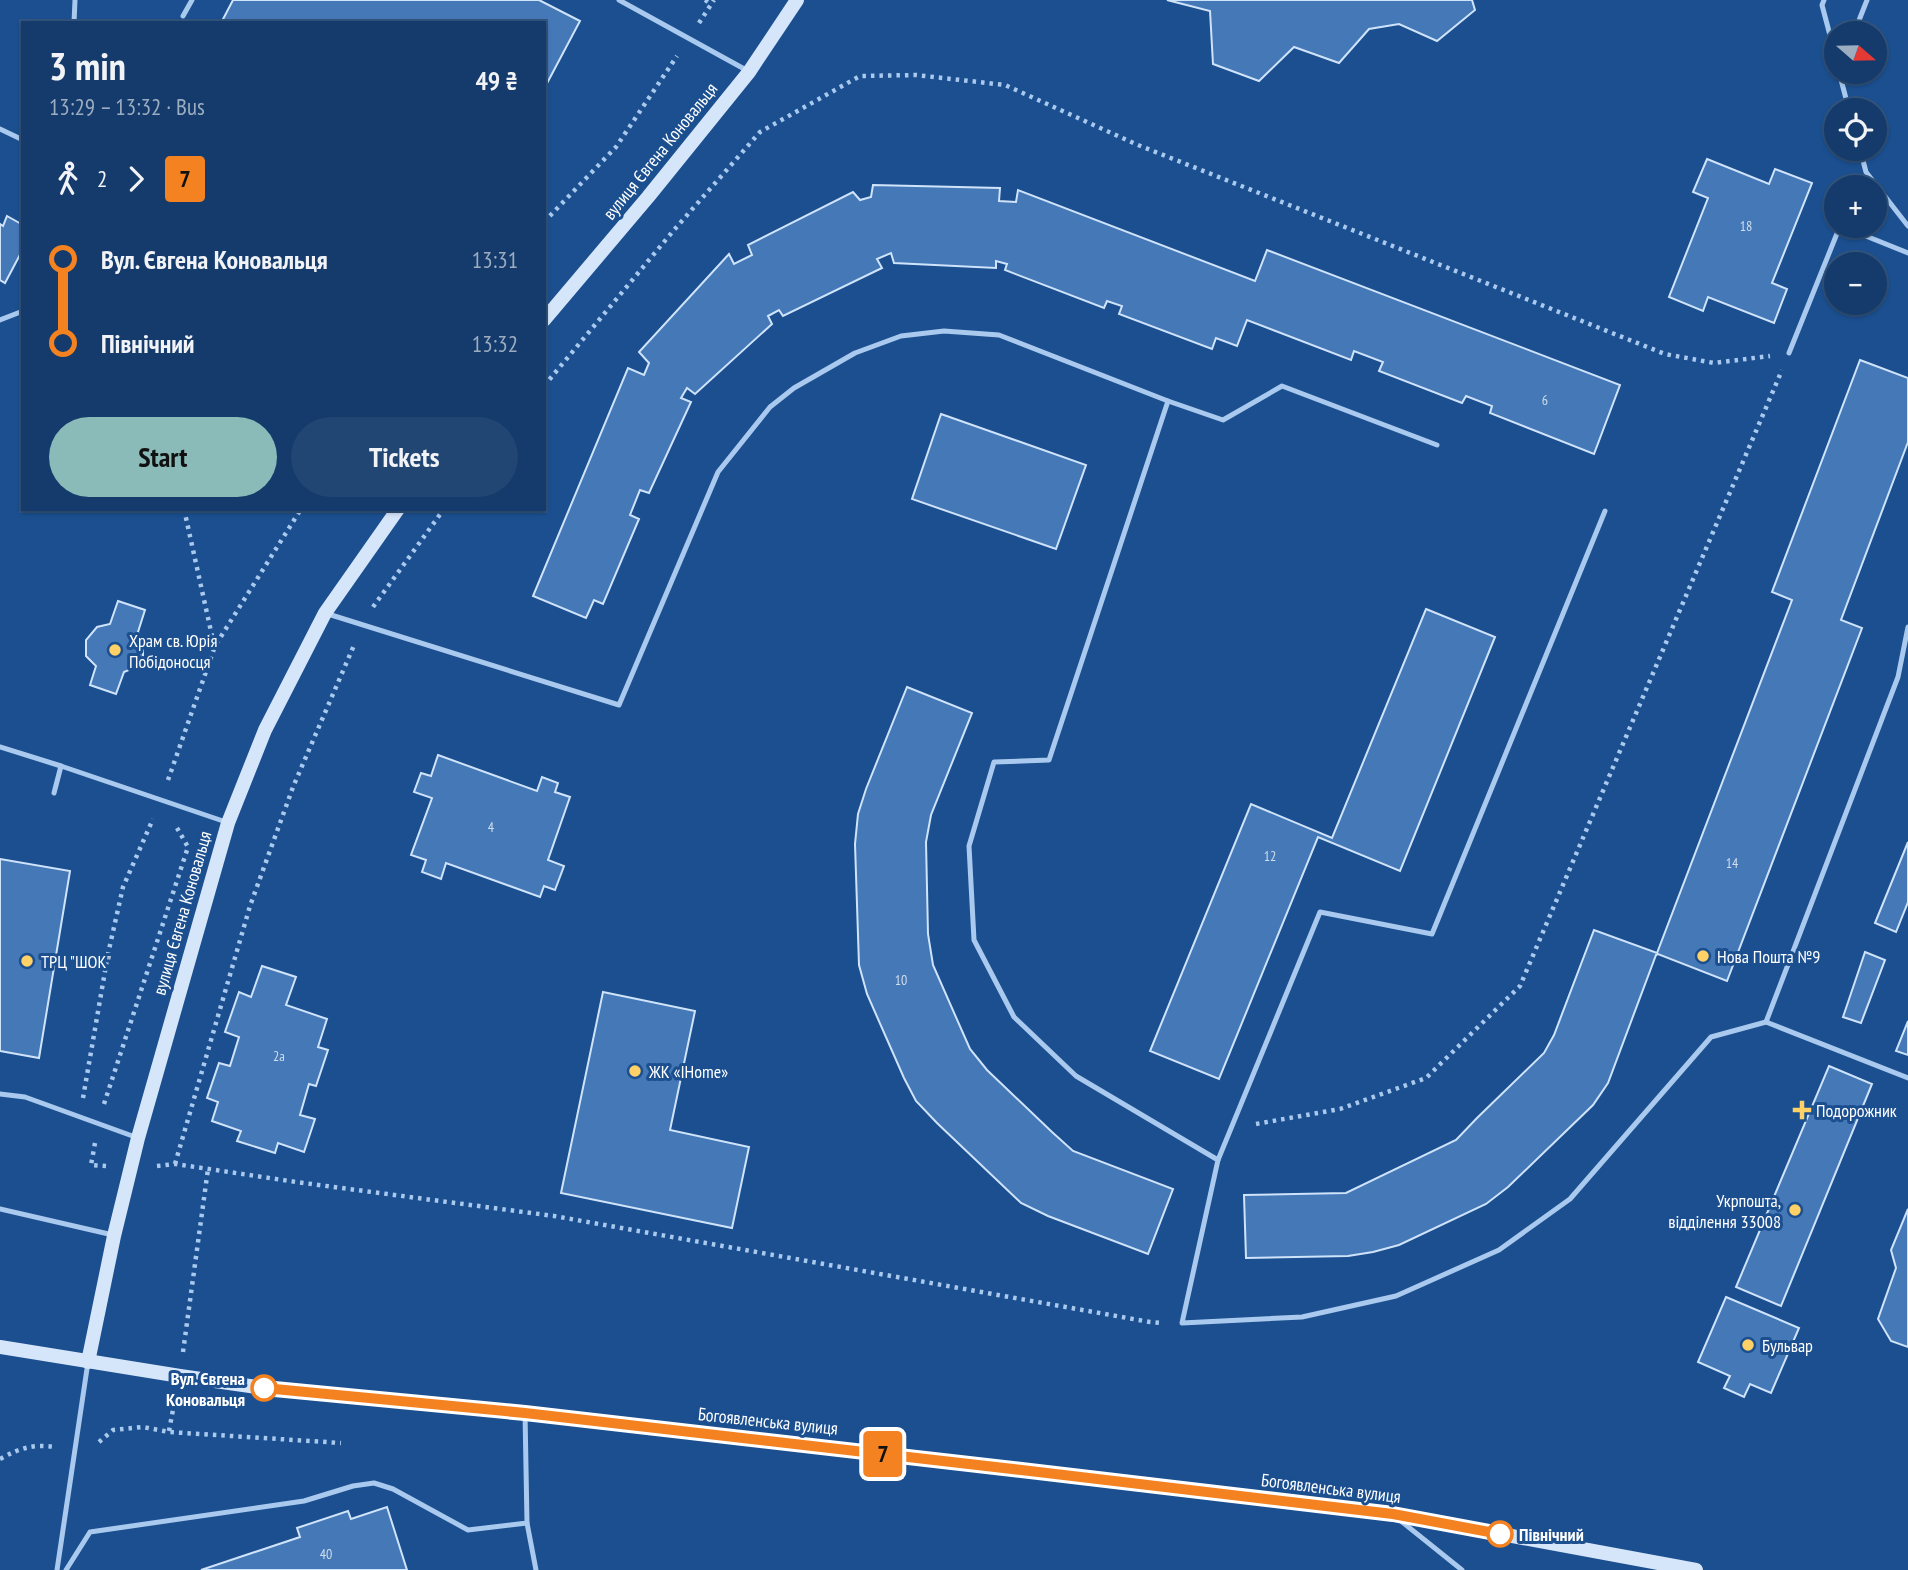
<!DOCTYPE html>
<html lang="en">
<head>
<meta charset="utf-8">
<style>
	:root { --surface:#143b6b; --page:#214673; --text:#f1f3f6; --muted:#9dadc1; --line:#33557e; --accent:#8bbbb9 }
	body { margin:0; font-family:"PT Sans Narrow",sans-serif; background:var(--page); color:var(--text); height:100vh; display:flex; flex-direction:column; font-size:26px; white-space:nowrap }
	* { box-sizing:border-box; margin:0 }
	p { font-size:23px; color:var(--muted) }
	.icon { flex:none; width:38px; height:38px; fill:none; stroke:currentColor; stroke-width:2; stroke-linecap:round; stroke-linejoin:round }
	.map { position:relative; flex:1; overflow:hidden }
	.side { position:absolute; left:21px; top:21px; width:525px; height:490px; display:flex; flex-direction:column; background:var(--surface); border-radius:0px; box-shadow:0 2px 5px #0004,0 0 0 2px var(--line) }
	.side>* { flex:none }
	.badge { padding:0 14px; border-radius:5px; font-size:24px; line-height:46px }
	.needle { width:46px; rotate:110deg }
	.tools { position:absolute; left:1824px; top:21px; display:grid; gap:14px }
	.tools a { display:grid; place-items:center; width:63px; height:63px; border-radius:50%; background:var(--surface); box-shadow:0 2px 5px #0004,0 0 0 2px var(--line); font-size:35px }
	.map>.badge { position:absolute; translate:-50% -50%; box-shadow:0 0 0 4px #fff }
	.legs { display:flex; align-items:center; gap:10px; height:77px; padding:0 28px; font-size:23px }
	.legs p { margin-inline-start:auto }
	.overview { display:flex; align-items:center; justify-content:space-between; height:119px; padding:0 28px }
	h1 { font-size:38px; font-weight:700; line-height:52px }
	.primary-button { display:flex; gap:14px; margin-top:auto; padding:14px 28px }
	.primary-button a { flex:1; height:80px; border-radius:42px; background:var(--accent); color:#111; font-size:28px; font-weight:700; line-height:80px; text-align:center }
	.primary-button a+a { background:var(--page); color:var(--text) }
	ul { padding:0 28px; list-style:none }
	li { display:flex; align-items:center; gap:24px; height:84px; font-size:26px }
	li i { display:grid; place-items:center; width:10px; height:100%; margin:0 9px; background:currentColor }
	li i::after { content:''; width:18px; height:18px; margin:-9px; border:5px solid; border-radius:50%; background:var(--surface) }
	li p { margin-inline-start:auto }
	li:first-child i { background:linear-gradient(#0000 50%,currentColor 0) }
	li:last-child i { background:linear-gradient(currentColor 50%,#0000 0) }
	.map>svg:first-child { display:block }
	.building { fill:#4478b7; stroke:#cfe3fa; stroke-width:2 }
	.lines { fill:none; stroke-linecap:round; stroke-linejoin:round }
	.path { stroke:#a9c9ee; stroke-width:4.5; stroke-dasharray:3.5 5; stroke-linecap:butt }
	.lane { stroke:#a9c9ee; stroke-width:5 }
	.secondary { stroke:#d6e6fa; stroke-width:14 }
	.line-1-casing { stroke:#fff; stroke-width:16 }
	.line-1 { stroke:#f58220; stroke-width:10 }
	.poi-dot { fill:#ffd166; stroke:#1b4f8f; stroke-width:2.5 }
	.stop-1-dot { fill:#fff; stroke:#f58220; stroke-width:3.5 }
	.labels { text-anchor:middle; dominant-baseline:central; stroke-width:6; stroke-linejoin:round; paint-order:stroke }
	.number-label { font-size:14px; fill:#d0dded }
	.street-label { font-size:18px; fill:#fff; stroke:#1b4f8f }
	.poi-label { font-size:18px; fill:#fff; stroke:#1b4f8f; text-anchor:start }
	.stop-label { font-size:18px; font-weight:bold; fill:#fff; stroke:#1b4f8f; text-anchor:end }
</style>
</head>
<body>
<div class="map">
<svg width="1908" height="1570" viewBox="0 0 1908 1570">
	<rect width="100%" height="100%" fill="#1b4f8f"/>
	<g class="building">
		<polygon points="233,0 539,0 580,21 544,89 544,23 221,23"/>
		<polygon points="1167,0 1472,0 1475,10 1437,41 1399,24 1369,29 1339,63 1294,47 1259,81 1213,64 1210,11"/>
		<polygon points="1707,159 1769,184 1775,169 1812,183 1772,283 1787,289 1774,323 1708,297 1703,311 1669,297 1708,198 1693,192"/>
		<polygon points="873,185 1000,188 999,201 1016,202 1018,190 1255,281 1267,250 1620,385 1594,454 1490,413 1492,406 1466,396 1462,403 1379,371 1383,362 1354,351 1351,360 1247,320 1237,346 1216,338 1212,349 1119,314 1122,306 1107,301 1104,308 1005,270 1007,264 996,261 996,268 894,263 891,253 877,259 882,268 783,316 779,310 768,316 772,324 695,394 687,388 681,398 691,402 649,493 640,490 630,515 639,519 603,604 594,600 586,618 533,596 628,368 644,375 649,363 639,352 729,254 734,264 752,255 748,245 853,192 860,200 871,197"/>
		<polygon points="7,216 23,225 23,249 5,283 0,280 0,224 3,226"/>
		<polygon points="1860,360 1908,378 1908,442 1841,620 1862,628 1727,981 1658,954 1656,955 1608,1083 1593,1105 1508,1187 1486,1204 1399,1245 1373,1252 1348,1256 1246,1258 1244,1195 1346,1193 1456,1140 1477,1118 1544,1053 1554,1035 1594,930 1657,953 1792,600 1772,592"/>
		<polygon points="941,414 1086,465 1056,549 912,499"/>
		<polygon points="118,601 145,610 138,632 143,644 143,656 136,667 124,672 116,694 90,685 96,666 86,656 86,640 97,627 110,624"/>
		<polygon points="1426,609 1495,637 1400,871 1318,837 1219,1079 1150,1051 1251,804 1332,838"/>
		<polygon points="907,687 972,713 931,815 926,842 928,934 933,965 970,1049 987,1070 1052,1132 1073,1151 1173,1189 1148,1254 1048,1216 1021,1203 937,1123 916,1101 904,1078 867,994 859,965 855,844 858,814 866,789"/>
		<polygon points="438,755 537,791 542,777 558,783 555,792 570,797 548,860 564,866 555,890 544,886 540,897 446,863 441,879 422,872 426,860 411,855 432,798 414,792 421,773 431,776"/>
		<polygon points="1908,842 1908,902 1896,932 1875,923"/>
		<polygon points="0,859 70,871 39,1058 0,1051"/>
		<polygon points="1865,952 1885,960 1861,1023 1843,1017"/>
		<polygon points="262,966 296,977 286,1005 327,1019 318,1047 328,1050 316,1086 309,1084 300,1115 315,1119 304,1152 278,1143 275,1153 237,1141 241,1131 212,1121 218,1102 207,1098 219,1063 230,1066 239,1037 225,1032 239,992 251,997"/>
		<polygon points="603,992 695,1011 670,1130 749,1147 732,1228 561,1193"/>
		<polygon points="1908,1021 1908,1055 1896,1051"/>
		<polygon points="1829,1066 1872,1084 1781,1306 1736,1287"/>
		<polygon points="1908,1209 1908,1347 1891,1341 1878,1319 1896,1268 1891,1250"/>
		<polygon points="1726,1297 1799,1328 1771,1393 1750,1384 1744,1397 1724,1388 1730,1376 1698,1362"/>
		<polygon points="387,1507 407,1570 201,1570 300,1537 297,1528 348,1511 351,1519"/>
	</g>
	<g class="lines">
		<g class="path">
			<polyline points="705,0 711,4"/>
			<polyline points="699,23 714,0"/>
			<polyline points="544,222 616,147 677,56"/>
			<polyline points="544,386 674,230 760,132 860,76 916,75 1005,85 1138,145 1665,354 1714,363 1770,356"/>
			<polyline points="184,509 214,645"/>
			<polyline points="373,607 444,509"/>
			<polyline points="168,780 215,646 301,509"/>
			<polyline points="83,1098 108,954 123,887 153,819"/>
			<polyline points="104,1104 188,847 177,828"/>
			<polyline points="1256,1124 1340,1109 1426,1078 1520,986 1782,370"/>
			<polyline points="95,1143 91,1165 106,1166"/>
			<polyline points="175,1164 250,906 293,787 355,643"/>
			<polyline points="157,1166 175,1164 296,1182 554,1216 1150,1322 1161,1323"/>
			<polyline points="183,1352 208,1169"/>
			<polyline points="169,1431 175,1399"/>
			<polyline points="99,1442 113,1430 143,1427 169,1432 341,1443"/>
			<path d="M0,1459C20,1448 32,1444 55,1447"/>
		</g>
		<g class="lane">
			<polyline points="619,0 748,71"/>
			<polyline points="1824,0 1822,5 1836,58"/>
			<polyline points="183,16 192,0"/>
			<polyline points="74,23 75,0"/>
			<polyline points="1854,33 1867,0"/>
			<polyline points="1839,72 1849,110"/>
			<polyline points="0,129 23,140"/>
			<polyline points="1860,149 1866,172 1908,226"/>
			<polyline points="1841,226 1908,253"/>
			<polyline points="0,320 23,311"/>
			<polyline points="1789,353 1840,226"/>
			<polyline points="1168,401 1223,420 1282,386 1437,445"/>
			<polyline points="328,614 619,705 718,472 770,407 794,388 855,353 901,336 944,331 999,335 1168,401 1049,760 994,762 969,846 974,940 1014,1017 1076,1076 1218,1160 1182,1323 1302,1317 1396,1296 1499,1250 1570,1199 1711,1037 1766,1022 1908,1078"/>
			<polyline points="0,747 61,766 226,822"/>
			<polyline points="54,793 61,766"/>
			<polyline points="1766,1022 1898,677 1908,627"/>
			<polyline points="0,1094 25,1097 138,1138"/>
			<polyline points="1218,1160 1320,912 1432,934 1605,511"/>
			<polyline points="0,1209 113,1235"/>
			<polyline points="1401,1521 1462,1570"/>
			<polyline points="527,1523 536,1570"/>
			<polyline points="57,1570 88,1362"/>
			<polyline points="66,1570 90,1532 304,1501 353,1486 374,1483 393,1489 468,1530 527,1523 525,1413"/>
		</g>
		<g class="secondary">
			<polyline points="544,320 648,197 749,72 797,0"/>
			<polyline points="0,1347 180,1376 264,1388 525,1413 1030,1471 1393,1514 1696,1570"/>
			<polyline points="88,1362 114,1236 138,1138 228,823 265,730 325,613 398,509"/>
		</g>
	</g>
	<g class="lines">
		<defs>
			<polyline id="line-1" points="264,1388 525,1413 1030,1471 1393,1514 1500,1534"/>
		</defs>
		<use href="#line-1" class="line-1-casing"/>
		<use href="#line-1" class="line-1"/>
	</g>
	<g class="poi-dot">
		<circle cx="115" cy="650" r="7"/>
		<circle cx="1703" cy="956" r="7"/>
		<circle cx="27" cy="961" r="7"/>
		<circle cx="635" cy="1071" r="7"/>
		<path d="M1798.5 1099.5h7v7h7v7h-7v7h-7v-7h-7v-7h7z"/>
		<circle cx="1795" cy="1210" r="7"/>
		<circle cx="1748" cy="1345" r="7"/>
	</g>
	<g class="stop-1-dot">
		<circle cx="264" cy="1388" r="12"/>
		<circle cx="1500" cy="1534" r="12"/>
	</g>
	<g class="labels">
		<g class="number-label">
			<text x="1746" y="226">18</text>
			<text x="1545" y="400">6</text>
			<text x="491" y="827">4</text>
			<text x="1270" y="856">12</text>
			<text x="1732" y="863">14</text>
			<text x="901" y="980">10</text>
			<text x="279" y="1056">2а</text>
			<text x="326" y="1554">40</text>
		</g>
		<g class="street-label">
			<text transform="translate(660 151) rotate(-51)">вулиця Євгена Коновальця</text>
			<text transform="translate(182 913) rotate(-74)">вулиця Євгена Коновальця</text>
			<text transform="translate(768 1421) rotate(6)">Богоявленська вулиця</text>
			<text transform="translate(1331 1488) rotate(7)">Богоявленська вулиця</text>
		</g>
		<g class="poi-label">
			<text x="129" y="640">Храм св. Юрія<tspan x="129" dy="21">Побідоносця</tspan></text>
			<text x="1717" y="956">Нова Пошта №9</text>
			<text x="41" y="961">ТРЦ "ШОК"</text>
			<text x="649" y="1071">ЖК «IHome»</text>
			<text x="1816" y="1110">Подорожник</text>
			<text x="1781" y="1200" text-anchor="end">Укрпошта,<tspan x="1781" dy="21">відділення 33008</tspan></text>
			<text x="1762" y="1345">Бульвар</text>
		</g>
		<g class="stop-label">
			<text x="245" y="1378">Вул. Євгена<tspan x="245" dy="21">Коновальця</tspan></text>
			<text x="1519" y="1534" text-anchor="start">Північний</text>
		</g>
	</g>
</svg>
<div class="tools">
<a><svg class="needle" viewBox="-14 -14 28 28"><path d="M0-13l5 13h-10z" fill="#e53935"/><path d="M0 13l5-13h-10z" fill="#9dadc1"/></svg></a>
<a><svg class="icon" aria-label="locate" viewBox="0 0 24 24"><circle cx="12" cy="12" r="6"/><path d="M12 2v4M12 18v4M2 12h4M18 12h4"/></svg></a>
<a>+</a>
<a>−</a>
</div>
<b class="badge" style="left:883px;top:1454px;background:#f58220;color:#111">7</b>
<section class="side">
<div class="overview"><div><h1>3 min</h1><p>13:29 – 13:32 · Bus</p></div><b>49 ₴</b></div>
<div class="legs"><svg class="icon" aria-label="walk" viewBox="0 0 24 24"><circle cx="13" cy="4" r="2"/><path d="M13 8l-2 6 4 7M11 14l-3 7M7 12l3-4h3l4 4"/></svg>2<svg class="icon" aria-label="forward" viewBox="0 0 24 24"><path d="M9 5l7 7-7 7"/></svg><b class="badge" style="background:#f58220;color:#111">7</b></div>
<ul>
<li><i style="color:#f58220"></i><b>Вул. Євгена Коновальця</b><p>13:31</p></li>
<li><i style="color:#f58220"></i><b>Північний</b><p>13:32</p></li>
</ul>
<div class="primary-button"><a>Start</a><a>Tickets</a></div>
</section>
</div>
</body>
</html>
